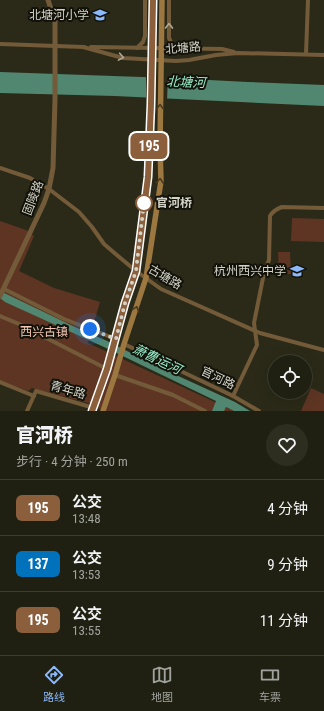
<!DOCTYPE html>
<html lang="zh">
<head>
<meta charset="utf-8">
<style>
	:root { --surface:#202012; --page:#2d2d20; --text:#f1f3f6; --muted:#a2a39f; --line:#3d3e32; --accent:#8bb9fc }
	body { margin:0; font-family:"Roboto Condensed","Noto Sans SC",sans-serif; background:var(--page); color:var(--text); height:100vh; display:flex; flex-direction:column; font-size:15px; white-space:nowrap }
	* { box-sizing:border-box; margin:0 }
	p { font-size:13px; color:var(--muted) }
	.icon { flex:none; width:22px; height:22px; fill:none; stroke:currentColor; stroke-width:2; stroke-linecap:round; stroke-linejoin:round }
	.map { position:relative; height:411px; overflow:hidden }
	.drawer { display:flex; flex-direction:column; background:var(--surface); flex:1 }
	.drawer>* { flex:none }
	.badge { padding:0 8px; border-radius:6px; font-size:14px; line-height:26px }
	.controls { position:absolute; left:268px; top:355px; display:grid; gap:8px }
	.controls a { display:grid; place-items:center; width:44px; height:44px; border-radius:50%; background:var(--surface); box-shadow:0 4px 16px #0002,0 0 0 1px var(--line); font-size:20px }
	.you { position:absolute; width:20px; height:20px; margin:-10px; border:3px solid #fff; border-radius:50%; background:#1a73e8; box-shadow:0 0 0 6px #1a73e833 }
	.map>.badge { position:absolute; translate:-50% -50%; box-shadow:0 0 0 2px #fff }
	.round { display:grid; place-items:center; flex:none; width:42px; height:42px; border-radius:21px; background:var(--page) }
	.head { display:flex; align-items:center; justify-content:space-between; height:68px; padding:0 16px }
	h1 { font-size:19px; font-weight:800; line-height:30px }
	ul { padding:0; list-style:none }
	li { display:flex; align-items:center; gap:12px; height:56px; padding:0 16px; border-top:1px solid var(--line) }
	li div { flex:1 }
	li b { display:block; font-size:15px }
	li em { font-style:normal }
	li .badge { min-width:44px; font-weight:700; text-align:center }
	.tab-bar { display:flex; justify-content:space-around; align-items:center; height:56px; border-top:1px solid var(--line); background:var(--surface); font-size:11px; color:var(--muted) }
	.tab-bar a { display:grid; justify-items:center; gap:2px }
	.tab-bar .on { color:var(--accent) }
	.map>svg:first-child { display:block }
	.green { fill:#5e3523 }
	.water { fill:#518771 }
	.pier { fill:#2b2a18 }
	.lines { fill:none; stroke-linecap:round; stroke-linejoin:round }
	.minor { stroke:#735b3a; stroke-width:4 }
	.tertiary { stroke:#735b3a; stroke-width:5 }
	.secondary { stroke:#9d7740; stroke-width:5.5 }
	.secondary-bridge { stroke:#9d7740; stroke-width:5.5 }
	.oneway { stroke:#b1a896 }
	.oneway2 { stroke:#4a3a20 }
	.line-casing { stroke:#fff; stroke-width:9 }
	.line { stroke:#8b5e3c; stroke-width:6 }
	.walk { stroke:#d3d2c7; stroke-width:4; stroke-dasharray:0 7.2 }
	.stop-dot { fill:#fff; stroke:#8b5e3c; stroke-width:2 }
	.labels { text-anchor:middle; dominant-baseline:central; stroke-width:4; stroke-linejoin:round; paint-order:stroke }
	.poi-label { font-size:12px; fill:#d3d2c7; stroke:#12120a; text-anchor:end }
	.street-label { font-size:12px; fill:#d3d2c7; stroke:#12120a }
	.stop-label { font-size:12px; font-weight:bold; fill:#d3d2c7; stroke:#12120a; text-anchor:start }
	.park-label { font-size:12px; fill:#f5c7b4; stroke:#12120a }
	.water-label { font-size:13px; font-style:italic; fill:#97eeca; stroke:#12120a }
</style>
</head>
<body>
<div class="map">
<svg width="324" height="411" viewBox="0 0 324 411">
	<rect width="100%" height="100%" fill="#2b2a18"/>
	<g class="green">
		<polygon points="292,218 324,219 324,242 291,241"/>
		<polygon points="0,221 26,230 34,236 19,271 54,288 100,302 88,343 234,411 104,411 88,403 35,389 32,388 28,391 0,381"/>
		<polygon points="278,252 290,252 291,274 279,274"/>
		<polygon points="311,388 324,394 324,411 301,411"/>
	</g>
	<g class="water">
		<polygon points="0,72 170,78 248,82 324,85 324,106 115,96 0,93"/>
		<polygon points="0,291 77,328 105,340 163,369 235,402 250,411 234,411 226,407 224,411 212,411 216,401 104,347 5,302 0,298"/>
	</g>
	<polygon class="pier" points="146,75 168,76 167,101 146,100"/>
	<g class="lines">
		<g class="minor">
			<polyline points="169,0 169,38 172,44 177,48"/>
			<polyline points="0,44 84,47"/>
			<polyline points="83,47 123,58 176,61 189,60 216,55 238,53 324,55"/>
			<polyline points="91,47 222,49 234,52"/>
			<polyline points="137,48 143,42 145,36 145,0"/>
			<polyline points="306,54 308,0"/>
			<polyline points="0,168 30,178 49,189 79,212 92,227 104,244 118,256 136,271 161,289 260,333 324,350"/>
			<polyline points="4,289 64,319 116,339"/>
			<polyline points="0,316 19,324 107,369"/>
			<polyline points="124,344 233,396 259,411"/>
			<polyline points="115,375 173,395 205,411"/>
			<polyline points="0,382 34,396"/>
			<path d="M233,396L257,345L254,323L264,273L269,260L270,216C273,211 276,209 282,207L324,208"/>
			<polyline points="27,411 36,391 94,408"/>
		</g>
		<polyline class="tertiary" points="0,296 44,203 49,189 53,168 55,99 55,21 48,0"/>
		<g class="secondary">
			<polyline points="92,411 107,369 125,303 136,271 148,177 149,145"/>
			<polyline points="103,411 115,375 124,344 146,278 161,181 160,146"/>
		</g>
		<g class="secondary-bridge">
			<polyline points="149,145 151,104 153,0"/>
			<polyline points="160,146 162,0"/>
		</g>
	</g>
	<defs><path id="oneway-chevron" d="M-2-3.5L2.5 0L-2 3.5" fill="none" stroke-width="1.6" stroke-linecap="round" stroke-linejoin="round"/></defs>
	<g class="oneway">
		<use href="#oneway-chevron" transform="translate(169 26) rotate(-89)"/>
		<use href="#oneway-chevron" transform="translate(121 57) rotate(10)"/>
	</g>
	<g class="oneway2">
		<use href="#oneway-chevron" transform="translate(160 107) rotate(-89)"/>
		<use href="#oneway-chevron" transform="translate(160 181) rotate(-86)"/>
		<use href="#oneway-chevron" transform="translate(136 309) rotate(-72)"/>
	</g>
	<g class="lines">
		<defs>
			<polyline id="line" points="92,411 107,369 125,303 136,271 148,177 151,104 153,0"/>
		</defs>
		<use href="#line" class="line-casing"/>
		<use href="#line" class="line"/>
		<polyline class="walk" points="90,329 116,339 125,303 136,271 144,203"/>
	</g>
	<defs>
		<symbol id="school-bare" viewBox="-9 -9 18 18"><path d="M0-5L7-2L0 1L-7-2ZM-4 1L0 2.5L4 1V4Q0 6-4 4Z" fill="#8bb9fc" stroke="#12120a" stroke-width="2.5" paint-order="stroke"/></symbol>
	</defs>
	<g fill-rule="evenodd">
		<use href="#school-bare" x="90" y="5" width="20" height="20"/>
		<use href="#school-bare" x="287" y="261" width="20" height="20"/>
	</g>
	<circle class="stop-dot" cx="144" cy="203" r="8"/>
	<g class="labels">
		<g class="poi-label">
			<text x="89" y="15">北塘河小学</text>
			<text x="286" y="271">杭州西兴中学</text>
		</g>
		<g class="street-label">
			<text transform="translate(183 48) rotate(-5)">北塘路</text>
			<text transform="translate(33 198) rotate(-69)">固陵路</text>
			<text transform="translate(165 277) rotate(30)">古塘路</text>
			<text transform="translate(218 378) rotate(26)">官河路</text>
			<text transform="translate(68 390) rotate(16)">青年路</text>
		</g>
		<g class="stop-label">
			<text x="156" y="203">官河桥</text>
		</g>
		<g class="park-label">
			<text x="44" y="332">西兴古镇</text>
		</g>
		<g class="water-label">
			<text transform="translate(186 82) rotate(2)">北塘河</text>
			<text transform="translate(157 359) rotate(26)">萧曹运河</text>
		</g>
	</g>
</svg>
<div class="controls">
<a><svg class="icon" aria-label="locate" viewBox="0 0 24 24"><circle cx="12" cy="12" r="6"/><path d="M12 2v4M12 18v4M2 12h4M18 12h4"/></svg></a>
</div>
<div class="you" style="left:90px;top:329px"></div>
<b class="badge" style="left:149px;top:146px;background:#8b5e3c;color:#fff">195</b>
</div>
<section class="drawer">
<div class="head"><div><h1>官河桥</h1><p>步行 · 4 分钟 · 250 m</p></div><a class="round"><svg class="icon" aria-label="heart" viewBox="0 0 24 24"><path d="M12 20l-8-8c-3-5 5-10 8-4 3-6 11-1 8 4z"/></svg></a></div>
<ul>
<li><span class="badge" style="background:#8b5e3c;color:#fff">195</span><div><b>公交</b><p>13:48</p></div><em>4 分钟</em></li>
<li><span class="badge" style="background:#0072bc;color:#fff">137</span><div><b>公交</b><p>13:53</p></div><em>9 分钟</em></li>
<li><span class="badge" style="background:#8b5e3c;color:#fff">195</span><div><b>公交</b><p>13:55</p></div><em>11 分钟</em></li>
</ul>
</section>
<nav class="tab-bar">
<a class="on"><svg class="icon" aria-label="directions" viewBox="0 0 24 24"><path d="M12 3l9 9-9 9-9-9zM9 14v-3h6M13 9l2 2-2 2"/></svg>路线</a>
<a><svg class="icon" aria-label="map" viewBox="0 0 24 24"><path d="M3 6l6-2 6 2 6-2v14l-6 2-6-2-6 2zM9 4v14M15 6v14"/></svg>地图</a>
<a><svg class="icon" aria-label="tickets" viewBox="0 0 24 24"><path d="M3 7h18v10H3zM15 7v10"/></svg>车票</a>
</nav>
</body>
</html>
